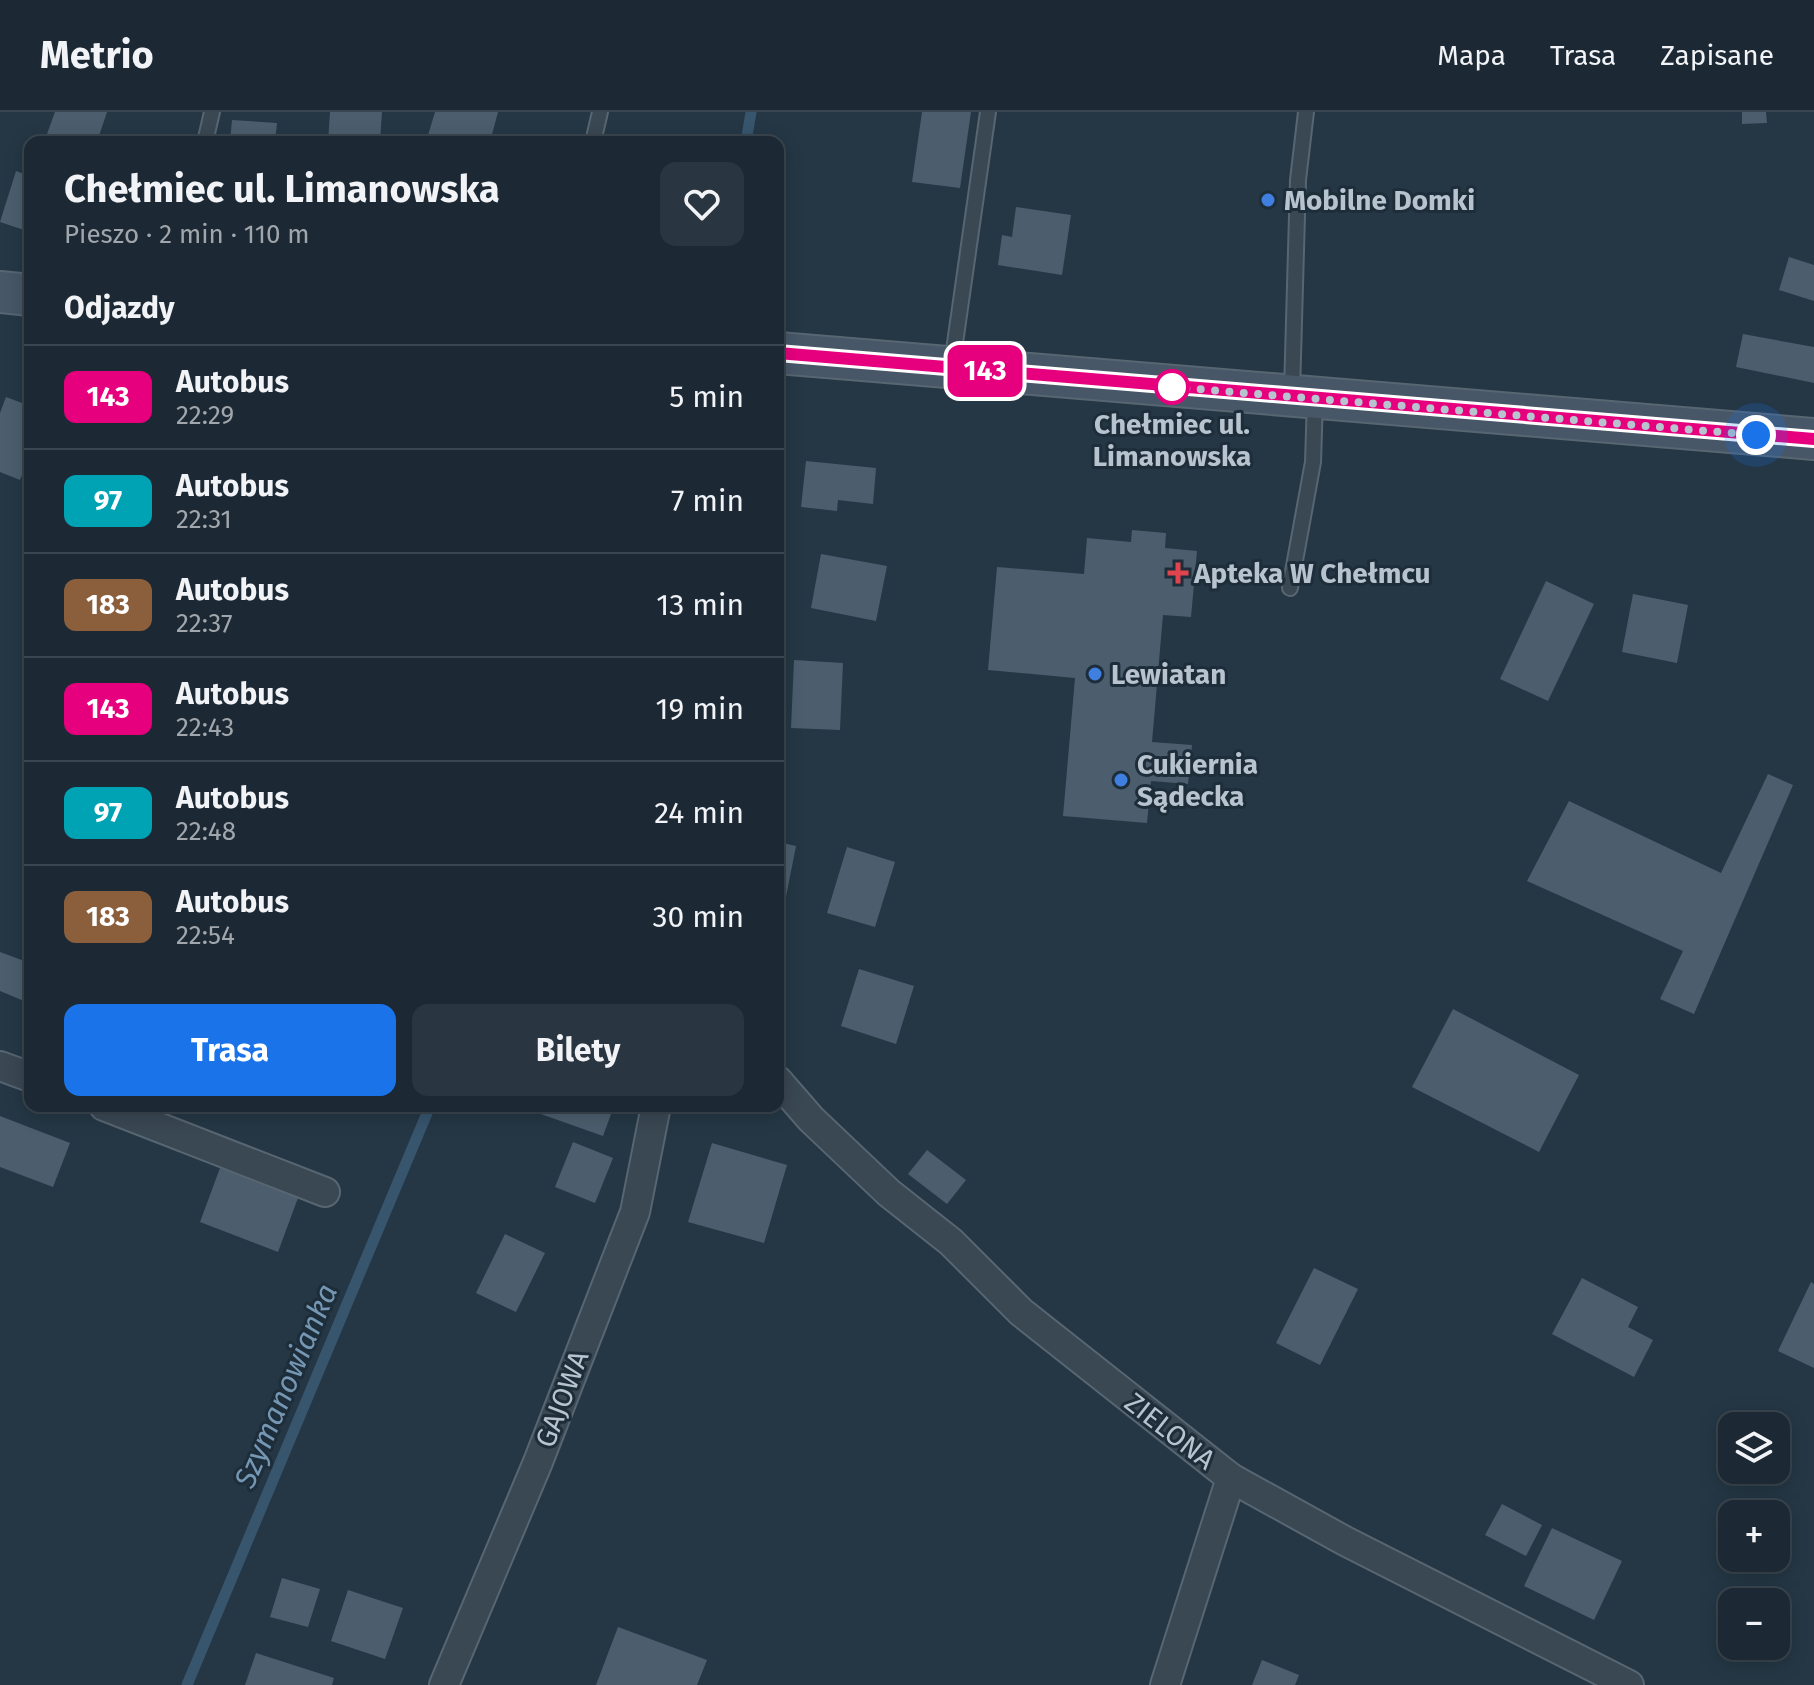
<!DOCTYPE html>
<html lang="pl">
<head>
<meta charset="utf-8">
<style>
	:root { --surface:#1c2934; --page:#293540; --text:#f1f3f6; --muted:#a0a6ac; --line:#3a454f; --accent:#1a73e8 }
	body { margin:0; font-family:"Fira Sans",sans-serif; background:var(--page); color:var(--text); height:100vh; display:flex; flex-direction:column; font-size:30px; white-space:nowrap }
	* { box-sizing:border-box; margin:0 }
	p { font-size:26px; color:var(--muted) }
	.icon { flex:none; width:44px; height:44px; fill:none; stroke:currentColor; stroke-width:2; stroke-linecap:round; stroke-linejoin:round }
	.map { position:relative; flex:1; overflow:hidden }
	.sheet { position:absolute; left:24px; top:24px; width:760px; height:976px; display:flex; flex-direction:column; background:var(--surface); border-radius:16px; box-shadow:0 4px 20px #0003,0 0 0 2px var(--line) }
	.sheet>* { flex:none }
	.badge { padding:0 16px; border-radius:12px; font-size:28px; line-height:52px }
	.fabs { position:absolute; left:1718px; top:1300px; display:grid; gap:16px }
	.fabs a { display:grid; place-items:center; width:72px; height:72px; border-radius:16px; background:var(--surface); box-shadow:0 4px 20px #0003,0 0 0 2px var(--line); font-size:40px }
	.you { position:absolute; width:40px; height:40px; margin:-20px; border:6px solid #fff; border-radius:50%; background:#1a73e8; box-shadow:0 0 0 12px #1a73e833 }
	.map>.badge { position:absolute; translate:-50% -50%; box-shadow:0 0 0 4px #fff }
	h2 { padding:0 40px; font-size:30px; line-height:72px }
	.round { display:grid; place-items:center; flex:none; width:84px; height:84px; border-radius:16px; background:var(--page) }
	.overview { display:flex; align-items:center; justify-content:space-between; height:136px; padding:0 40px }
	h1 { font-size:38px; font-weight:700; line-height:60px }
	.action { display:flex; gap:16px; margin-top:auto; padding:16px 40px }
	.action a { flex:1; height:92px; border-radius:16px; background:var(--accent); color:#fff; font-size:32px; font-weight:700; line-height:92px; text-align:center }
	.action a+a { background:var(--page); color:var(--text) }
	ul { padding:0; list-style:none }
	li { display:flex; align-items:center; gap:24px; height:104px; padding:0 40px; border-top:2px solid var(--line) }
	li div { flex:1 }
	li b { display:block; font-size:30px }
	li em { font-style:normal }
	li .badge { min-width:88px; font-weight:700; text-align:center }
	header { display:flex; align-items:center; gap:48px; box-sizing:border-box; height:112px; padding:0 40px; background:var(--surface); border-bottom:2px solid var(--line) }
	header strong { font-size:38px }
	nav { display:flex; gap:44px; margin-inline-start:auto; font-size:28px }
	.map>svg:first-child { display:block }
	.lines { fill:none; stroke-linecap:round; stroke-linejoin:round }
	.stream { stroke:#37556d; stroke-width:11 }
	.building { fill:#4c5e6e }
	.service-casing { stroke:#586672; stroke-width:18 }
	.minor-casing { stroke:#586672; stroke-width:32 }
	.secondary-casing { stroke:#586672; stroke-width:44 }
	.service { stroke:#3a4854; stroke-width:14 }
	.minor { stroke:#3a4854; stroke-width:28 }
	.secondary { stroke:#475768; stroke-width:40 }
	.line-casing { stroke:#fff; stroke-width:18 }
	.line { stroke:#e6007e; stroke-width:12 }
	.walk { stroke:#b7c3ce; stroke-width:8; stroke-dasharray:0 14.4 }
	.shop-dot { fill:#3f7fe0; stroke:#1e2d3a; stroke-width:3 }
	.stop-dot { fill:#fff; stroke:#e6007e; stroke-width:4 }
	.health-dot { fill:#e0444e; stroke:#1e2d3a; stroke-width:3 }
	.labels { text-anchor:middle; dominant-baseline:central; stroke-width:6; stroke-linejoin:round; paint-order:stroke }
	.poi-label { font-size:28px; font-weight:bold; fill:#b7c3ce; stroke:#1e2d3a; text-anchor:start }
	.stop-label { font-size:28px; font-weight:bold; fill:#b7c3ce; stroke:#1e2d3a }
	.street-label { font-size:28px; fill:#b7c3ce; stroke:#1e2d3a }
	.water-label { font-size:30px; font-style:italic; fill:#7597b3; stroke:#1e2d3a }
</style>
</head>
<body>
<header>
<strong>Metrio</strong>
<nav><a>Mapa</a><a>Trasa</a><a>Zapisane</a></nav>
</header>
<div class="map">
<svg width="1814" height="1573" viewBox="0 0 1814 1573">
	<rect width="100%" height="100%" fill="#253745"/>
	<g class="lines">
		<g class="stream">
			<polyline points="746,30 751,0"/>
			<polyline points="187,1573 430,994"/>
		</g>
	</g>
	<g class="building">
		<polygon points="55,0 107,0 97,30 71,30 47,22"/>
		<polygon points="330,0 382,0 380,30 328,30"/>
		<polygon points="435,0 498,0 490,30 426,30"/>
		<polygon points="922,0 971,0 960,76 912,70"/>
		<polygon points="1742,0 1766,0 1767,11 1742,12"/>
		<polygon points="232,8 277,11 275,30 230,30"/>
		<polygon points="16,59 30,64 30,120 0,110"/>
		<polygon points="1016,95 1071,103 1062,163 998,153 1002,123 1012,125"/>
		<polygon points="1789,145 1814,153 1814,189 1779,178"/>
		<polygon points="1743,222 1814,235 1814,271 1736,255"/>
		<polygon points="6,285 30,294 30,343 20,368 0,360 0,301"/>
		<polygon points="806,349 876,356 873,392 838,388 837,399 801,395"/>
		<polygon points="1132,418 1166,421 1165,436 1197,439 1191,505 1163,503 1152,630 1192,633 1188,672 1151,669 1147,711 1063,704 1075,566 988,558 997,455 1084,462 1087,426 1131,430"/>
		<polygon points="821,442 887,454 876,509 811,496"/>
		<polygon points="1546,469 1594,492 1548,589 1500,567"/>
		<polygon points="1633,482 1688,493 1677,551 1622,540"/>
		<polygon points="794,548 843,551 840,618 791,616"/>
		<polygon points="1768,662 1793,673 1694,902 1660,887 1683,839 1527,769 1569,689 1721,761"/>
		<polygon points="778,730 796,734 782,805 778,804"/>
		<polygon points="847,735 895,750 875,815 827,801"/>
		<polygon points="0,840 30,851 30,873 24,889 0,879"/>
		<polygon points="859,857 914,874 896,932 841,914"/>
		<polygon points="1453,897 1579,963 1539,1040 1412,975"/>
		<polygon points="537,994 614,994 603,1024 535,1000"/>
		<polygon points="0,1004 70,1031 53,1075 0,1055"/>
		<polygon points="573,1030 613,1046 595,1091 555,1075"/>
		<polygon points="712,1031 787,1053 764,1131 688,1110"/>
		<polygon points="927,1038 966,1068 947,1092 908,1062"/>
		<polygon points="220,1056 298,1086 278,1140 200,1110"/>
		<polygon points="505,1122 545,1141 516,1200 476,1181"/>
		<polygon points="1314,1156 1358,1177 1320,1253 1276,1231"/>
		<polygon points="1582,1166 1638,1195 1628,1215 1653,1228 1634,1265 1552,1222"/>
		<polygon points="1811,1170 1814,1172 1814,1256 1778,1239"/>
		<polygon points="1502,1392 1542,1413 1526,1444 1485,1423"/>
		<polygon points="1552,1416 1622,1449 1594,1508 1524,1474"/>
		<polygon points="282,1466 320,1477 308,1515 270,1505"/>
		<polygon points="348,1478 403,1496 385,1547 331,1529"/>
		<polygon points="618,1515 707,1548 697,1573 596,1573"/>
		<polygon points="256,1541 334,1566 332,1573 245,1573"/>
		<polygon points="1262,1548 1299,1563 1295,1573 1252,1573"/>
	</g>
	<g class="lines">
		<defs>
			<g id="service">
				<polyline points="205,30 212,0"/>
				<polyline points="593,30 600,0"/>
				<polyline points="952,252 988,0"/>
				<polyline points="1292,280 1298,68 1306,0"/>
				<polyline points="1290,476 1313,350 1315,287"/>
			</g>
			<g id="minor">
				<polyline points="0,954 30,965"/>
				<polyline points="778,969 811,1007 889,1081 951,1130 1021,1200 1231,1366 1345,1429 1629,1573"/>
				<polyline points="104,994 325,1080"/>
				<polyline points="444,1573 538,1350 635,1100 656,994"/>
				<polyline points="1165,1573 1231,1366"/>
			</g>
			<g id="secondary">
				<polyline points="0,180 30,183"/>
				<polyline points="778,241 1814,327"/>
			</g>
		</defs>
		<use href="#service" class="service-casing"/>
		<use href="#minor" class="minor-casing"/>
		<use href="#secondary" class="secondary-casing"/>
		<use href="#service" class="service"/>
		<use href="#minor" class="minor"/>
		<use href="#secondary" class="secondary"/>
	</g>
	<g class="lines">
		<defs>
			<polyline id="line" points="778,241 1814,327"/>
		</defs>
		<use href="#line" class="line-casing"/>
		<use href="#line" class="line"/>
		<polyline class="walk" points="1172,275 1756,323"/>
	</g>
	<g class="shop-dot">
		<circle cx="1268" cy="88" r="8"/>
		<circle cx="1095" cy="562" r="8"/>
		<circle cx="1121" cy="668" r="8"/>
	</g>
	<circle class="stop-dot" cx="1172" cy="275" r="16"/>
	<path class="health-dot" d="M1174 449h8v8h8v8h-8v8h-8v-8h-8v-8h8z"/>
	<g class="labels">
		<g class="poi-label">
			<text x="1284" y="88">Mobilne Domki</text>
			<text x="1194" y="461">Apteka W Chełmcu</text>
			<text x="1111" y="562">Lewiatan</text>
			<text x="1137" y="652">Cukiernia<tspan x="1137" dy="32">Sądecka</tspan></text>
		</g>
		<g class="stop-label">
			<text x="1172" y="312">Chełmiec ul.<tspan x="1172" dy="32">Limanowska</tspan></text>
		</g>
		<g class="street-label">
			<text transform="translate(562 1287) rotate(-69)">GAJOWA</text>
			<text transform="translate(1170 1319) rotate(38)">ZIELONA</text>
		</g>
		<g class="water-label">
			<text transform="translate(286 1274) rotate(-67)">Szymanowianka</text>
		</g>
	</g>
</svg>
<div class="fabs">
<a><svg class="icon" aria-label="layers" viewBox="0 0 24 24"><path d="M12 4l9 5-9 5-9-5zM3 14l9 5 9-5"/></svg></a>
<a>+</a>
<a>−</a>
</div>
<div class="you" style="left:1756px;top:323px"></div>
<b class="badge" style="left:985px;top:259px;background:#e6007e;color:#fff">143</b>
<section class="sheet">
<div class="overview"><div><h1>Chełmiec ul. Limanowska</h1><p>Pieszo · 2 min · 110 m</p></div><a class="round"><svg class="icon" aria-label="heart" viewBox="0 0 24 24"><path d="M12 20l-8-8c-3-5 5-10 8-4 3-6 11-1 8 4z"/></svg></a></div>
<h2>Odjazdy</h2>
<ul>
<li><span class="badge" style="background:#e6007e;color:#fff">143</span><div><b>Autobus</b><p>22:29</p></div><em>5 min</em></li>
<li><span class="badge" style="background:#00a3b4;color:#fff">97</span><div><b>Autobus</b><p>22:31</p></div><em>7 min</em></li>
<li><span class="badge" style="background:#8b5e3c;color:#fff">183</span><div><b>Autobus</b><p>22:37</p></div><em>13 min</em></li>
<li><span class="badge" style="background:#e6007e;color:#fff">143</span><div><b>Autobus</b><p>22:43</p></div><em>19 min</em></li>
<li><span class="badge" style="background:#00a3b4;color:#fff">97</span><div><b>Autobus</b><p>22:48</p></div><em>24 min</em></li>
<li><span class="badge" style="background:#8b5e3c;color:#fff">183</span><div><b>Autobus</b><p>22:54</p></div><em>30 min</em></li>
</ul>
<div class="action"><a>Trasa</a><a>Bilety</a></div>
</section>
</div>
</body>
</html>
